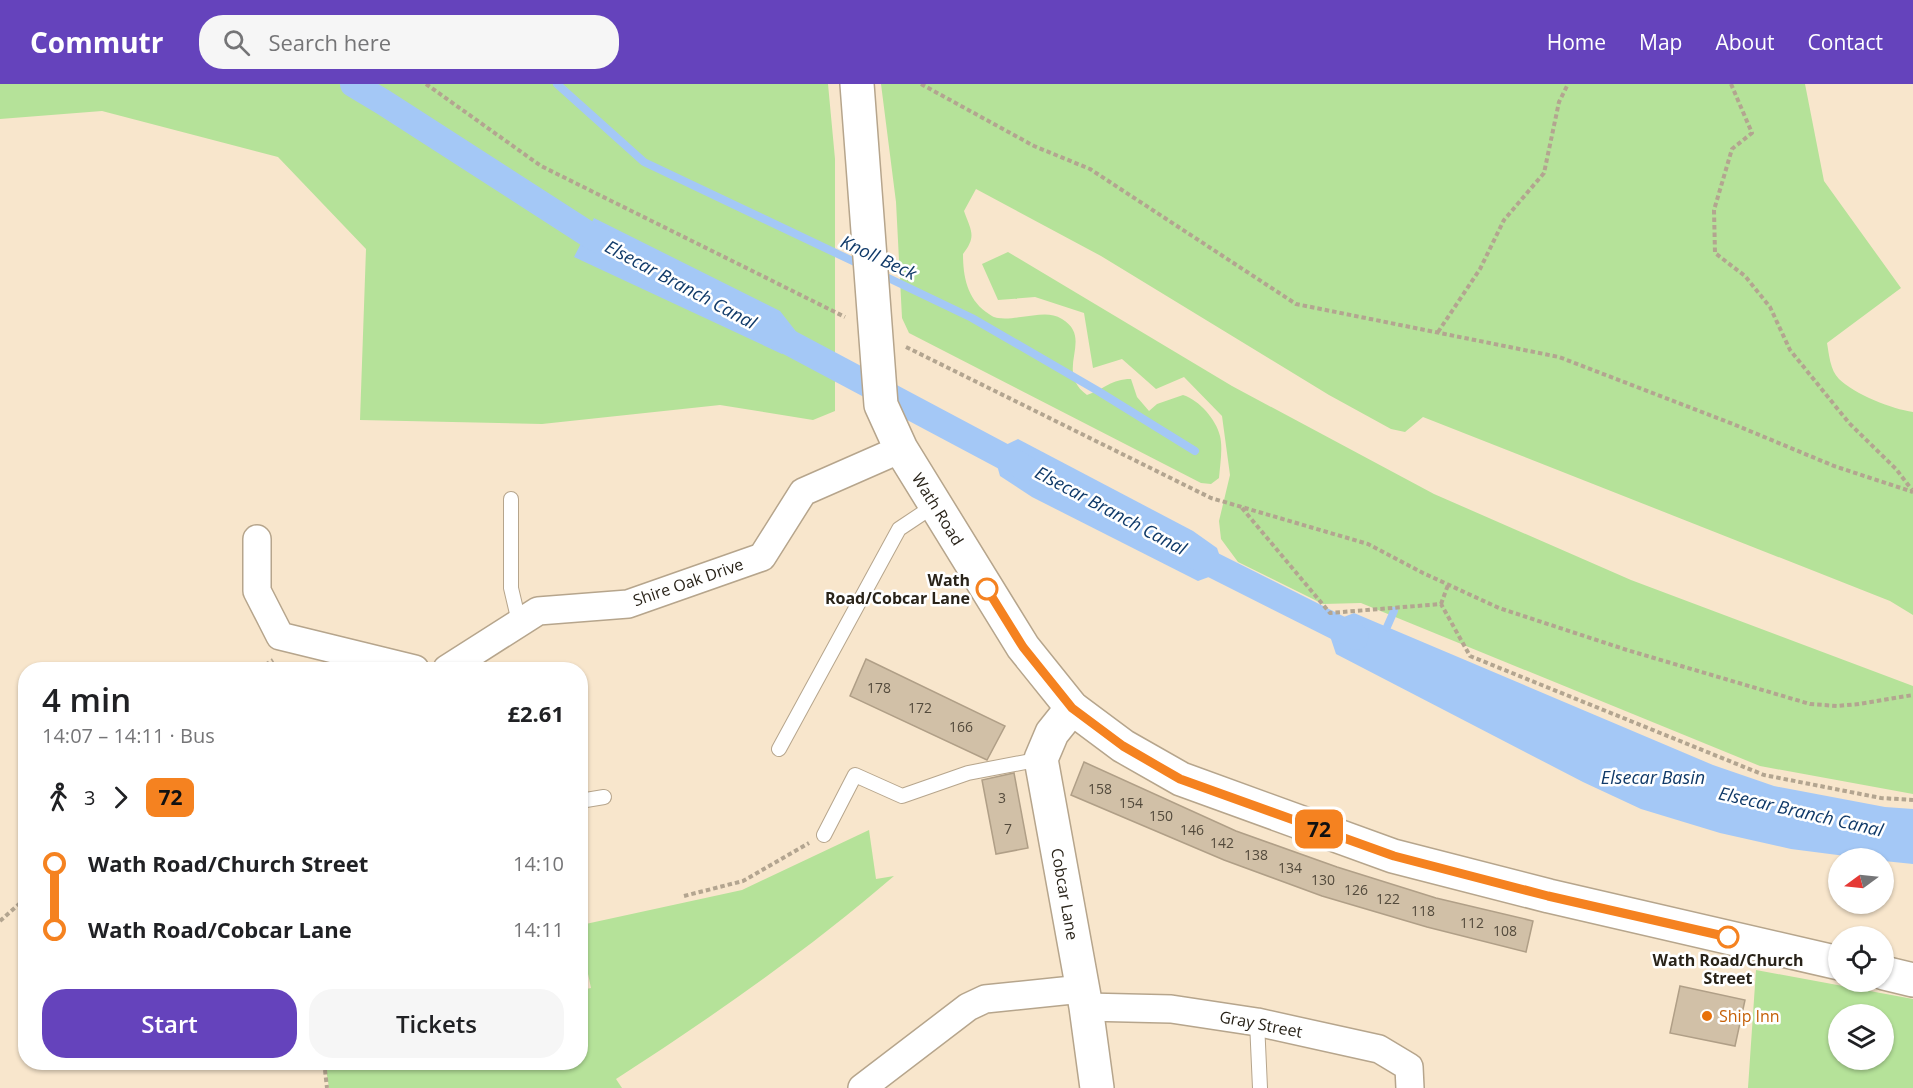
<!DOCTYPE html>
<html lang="en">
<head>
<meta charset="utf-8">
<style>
	:root { --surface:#fff; --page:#f6f6f6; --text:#202124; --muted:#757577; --accent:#6543bc }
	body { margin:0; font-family:"Open Sans",sans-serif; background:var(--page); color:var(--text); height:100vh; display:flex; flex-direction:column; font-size:22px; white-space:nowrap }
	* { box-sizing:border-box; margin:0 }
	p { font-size:20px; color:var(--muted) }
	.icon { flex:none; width:33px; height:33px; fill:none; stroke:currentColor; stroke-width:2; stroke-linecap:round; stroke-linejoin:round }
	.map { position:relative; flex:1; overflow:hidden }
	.panel { position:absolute; left:18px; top:578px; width:570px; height:408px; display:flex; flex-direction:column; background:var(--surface); border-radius:24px; box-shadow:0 2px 4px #0004 }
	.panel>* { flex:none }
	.badge { padding:0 12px; border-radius:9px; font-size:21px; line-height:39px }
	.needle { width:39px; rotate:255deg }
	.tools { position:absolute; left:1828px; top:764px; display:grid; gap:12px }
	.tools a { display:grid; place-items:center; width:66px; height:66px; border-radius:50%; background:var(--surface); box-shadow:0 2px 4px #0004; font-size:30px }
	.map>.badge { position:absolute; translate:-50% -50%; box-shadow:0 0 0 3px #fff }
	.legs { display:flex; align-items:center; gap:9px; height:66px; padding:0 24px; font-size:20px }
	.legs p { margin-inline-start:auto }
	.headline { display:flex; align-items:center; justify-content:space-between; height:102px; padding:0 24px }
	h1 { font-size:33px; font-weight:600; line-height:45px }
	.cta { display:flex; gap:12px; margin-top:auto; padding:12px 24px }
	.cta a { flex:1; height:69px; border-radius:24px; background:var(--accent); color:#fff; font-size:24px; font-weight:600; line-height:69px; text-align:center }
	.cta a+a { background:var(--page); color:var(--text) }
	ul { padding:0 24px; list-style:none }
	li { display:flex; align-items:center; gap:21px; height:66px; font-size:22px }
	li i { display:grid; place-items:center; width:9px; height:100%; margin:0 8px; background:currentColor }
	li i::after { content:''; width:15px; height:15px; margin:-8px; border:4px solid; border-radius:50%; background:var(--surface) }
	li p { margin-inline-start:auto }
	li:first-child i { background:linear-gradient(#0000 50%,currentColor 0) }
	li:last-child i { background:linear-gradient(currentColor 50%,#0000 0) }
	header { display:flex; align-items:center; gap:36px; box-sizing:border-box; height:84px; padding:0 30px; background:var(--accent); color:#fff }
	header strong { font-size:28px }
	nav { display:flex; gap:33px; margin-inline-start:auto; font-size:21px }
	.search { width:420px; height:54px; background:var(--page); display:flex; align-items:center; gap:15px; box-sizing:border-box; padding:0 21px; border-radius:24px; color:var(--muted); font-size:22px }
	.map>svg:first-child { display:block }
	.green { fill:#b5e299; fill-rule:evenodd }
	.water { fill:#a4c8f6 }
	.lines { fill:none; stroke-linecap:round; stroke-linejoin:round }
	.stream { stroke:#a4c8f6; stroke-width:8 }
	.canal { stroke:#a4c8f6; stroke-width:26 }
	.building { fill:#d1c0a7; stroke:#b09f87; stroke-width:1.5 }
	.lane-casing { stroke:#b6a58c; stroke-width:16 }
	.street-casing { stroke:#b6a58c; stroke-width:30 }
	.secondary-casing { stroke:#b6a58c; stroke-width:36 }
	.path { stroke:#b3a590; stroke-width:4; stroke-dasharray:4.5 3; stroke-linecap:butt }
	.lane { stroke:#fff; stroke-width:14 }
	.street { stroke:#fff; stroke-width:27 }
	.secondary { stroke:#fff; stroke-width:33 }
	.line-1-casing { stroke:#fff; stroke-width:14 }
	.line-1 { stroke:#f58220; stroke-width:9 }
	.stop-1-dot { fill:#fff; stroke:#f58220; stroke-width:3 }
	.food-dot { fill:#e8710a; stroke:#fff; stroke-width:2 }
	.labels { text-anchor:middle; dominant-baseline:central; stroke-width:5; stroke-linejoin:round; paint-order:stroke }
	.number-label { font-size:14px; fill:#534a3c }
	.street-label { font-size:16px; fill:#292319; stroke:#fff }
	.stop-label { font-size:16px; font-weight:bold; fill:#292319; stroke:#fff; text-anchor:end }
	.food-label { font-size:16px; fill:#c56008; stroke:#fff; text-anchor:start }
	.water-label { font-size:18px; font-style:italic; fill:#103a69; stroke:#fff }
</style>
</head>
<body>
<header>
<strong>Commutr</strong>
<div class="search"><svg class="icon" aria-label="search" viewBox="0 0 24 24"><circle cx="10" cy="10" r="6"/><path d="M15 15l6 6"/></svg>Search here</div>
<nav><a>Home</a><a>Map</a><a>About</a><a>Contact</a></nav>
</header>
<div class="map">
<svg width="1913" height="1004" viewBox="0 0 1913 1004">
	<rect width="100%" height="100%" fill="#f8e6cc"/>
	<g class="green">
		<polygon points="0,0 828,0 835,75 835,327 813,336 720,321 542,340 360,336 366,165 278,73 102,27 0,35"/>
		<path d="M881,0H1805L1824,97L1901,204L1827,259C1829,270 1830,286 1839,295C1854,310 1892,325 1913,328V531L1890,517L1423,333L1405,348L1391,345L1329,311L1101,172L976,105L964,127C971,147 977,152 963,170C963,192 967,214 986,228C989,230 994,234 998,234C1005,235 1015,234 1021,233C1035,232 1049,227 1062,235C1095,255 1053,286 1087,311C1105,305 1111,295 1131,295L1137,313L1149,327L1157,320L1183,311C1199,316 1216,335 1220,352C1223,364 1220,381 1219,394L1211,400L1201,399L909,249L902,234L896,118Z"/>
		<polygon points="1008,168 1232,302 1434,410 1631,496 1913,602 1913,710 1760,682 1361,519 1323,520 1238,478 1221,455 1219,437 1230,391 1222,332 1184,293 1156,305 1122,275 1093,284 1084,229 1035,213 998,216 982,180"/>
		<path d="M869,746L876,795L894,792C807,867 712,933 616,995L622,1004H329L325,978H580L581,906L591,904L581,857V841L742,806Z"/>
		<path d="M1756,886L1913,915V1004H1748ZM1839,930H1884V975H1839Z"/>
	</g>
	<g class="water">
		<polygon points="594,134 780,227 798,250 782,270 574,173"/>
		<polygon points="1018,355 1193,447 1217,464 1225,487 1198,497 1032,413 1000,392 993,367"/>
		<polygon points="1354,529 1713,681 1774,702 1885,723 1913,725 1913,780 1884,777 1884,774 1861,774 1791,765 1720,749 1641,725 1583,698 1336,570 1326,540"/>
	</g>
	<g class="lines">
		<g class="stream">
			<polyline points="557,0 644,78 861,181"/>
			<polyline points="880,190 972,234 1098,307 1195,367"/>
			<polyline points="1387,543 1394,527"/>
		</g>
		<g class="canal">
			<polyline points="353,0 383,18 591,152 617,166"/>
			<polyline points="760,243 1025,384"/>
			<polyline points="1193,471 1356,553"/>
		</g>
	</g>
	<g class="building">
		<polygon points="866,575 1005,642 987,676 850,612"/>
		<polygon points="1084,678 1236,747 1337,783 1436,814 1533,837 1526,868 1427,843 1322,812 1224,776 1071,711"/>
		<polygon points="1014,689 1028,764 996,770 982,696"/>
		<polygon points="1680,902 1745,916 1735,962 1670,949"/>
	</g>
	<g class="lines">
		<defs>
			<g id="lane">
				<polyline points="511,415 511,504 519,538"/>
				<polyline points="779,665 899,445 935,421"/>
				<polyline points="580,717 604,713"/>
				<polyline points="824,751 855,691 902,712 968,689 1041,675"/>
				<polyline points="1257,938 1260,1004"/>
			</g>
			<g id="street">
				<polyline points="257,455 257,507 280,552 415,585"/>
				<polyline points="447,585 538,527 628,520 762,473 803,408 901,365"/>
				<polyline points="1086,923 1171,925 1257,938 1379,965 1409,983 1410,1004"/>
				<polyline points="862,1004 968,923 985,915 1082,905"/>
			</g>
			<g id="secondary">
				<polyline points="857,0 881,321 901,365 1023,563 1072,624 1123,662 1181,695 1393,772 1549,812 1839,879"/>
				<polyline points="1072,624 1052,649 1041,675 1086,923 1097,1004"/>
				<polyline points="1884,889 1913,896"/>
			</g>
		</defs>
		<use href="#lane" class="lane-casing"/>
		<use href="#street" class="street-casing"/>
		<use href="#secondary" class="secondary-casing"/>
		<g class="path">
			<polyline points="426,0 541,82 845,233"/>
			<polyline points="921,0 1034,62 1090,85 1296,220 1559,273 1733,340 1834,382 1913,408"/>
			<polyline points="1731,0 1752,49 1732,65 1714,126 1715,169 1745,192 1770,223 1790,266 1849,339 1896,385 1912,406"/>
			<polyline points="1438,248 1480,185 1504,136 1544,89 1559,18 1568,0"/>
			<polyline points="906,263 1211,414 1368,460 1423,489 1499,524 1627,566 1810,620 1837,622 1859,620 1913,611"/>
			<polyline points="1242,424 1330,529 1441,520 1470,572 1764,691 1881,714 1913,716"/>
			<polyline points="1441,520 1448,501"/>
			<polyline points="259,585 273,576"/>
			<polyline points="684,812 743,797 809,759"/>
			<polyline points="0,837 26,814"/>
			<polyline points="325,986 327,1004"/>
		</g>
		<use href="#lane" class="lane"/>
		<use href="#street" class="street"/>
		<use href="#secondary" class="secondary"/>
	</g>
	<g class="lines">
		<defs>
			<polyline id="line-1" points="987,505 1023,563 1072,624 1123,662 1180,695 1394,772 1548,812 1728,853"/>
		</defs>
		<use href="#line-1" class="line-1-casing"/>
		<use href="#line-1" class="line-1"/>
	</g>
	<g class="stop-1-dot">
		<circle cx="987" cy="505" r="10"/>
		<circle cx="1728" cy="853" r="10"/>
	</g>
	<circle class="food-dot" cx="1707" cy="932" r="6"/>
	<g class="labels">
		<g class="number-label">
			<text x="879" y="603">178</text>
			<text x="920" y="623">172</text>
			<text x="961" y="642">166</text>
			<text x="1100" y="704">158</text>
			<text x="1002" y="713">3</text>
			<text x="1131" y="718">154</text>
			<text x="1161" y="731">150</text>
			<text x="1008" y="744">7</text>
			<text x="1192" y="745">146</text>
			<text x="1222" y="758">142</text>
			<text x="1256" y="770">138</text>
			<text x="1290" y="783">134</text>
			<text x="1323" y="795">130</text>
			<text x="1356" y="805">126</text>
			<text x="1388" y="814">122</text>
			<text x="1423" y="826">118</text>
			<text x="1472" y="838">112</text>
			<text x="1505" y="846">108</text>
		</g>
		<g class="street-label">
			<text transform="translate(938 425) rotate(58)">Wath Road</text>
			<text transform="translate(688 498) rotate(-19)">Shire Oak Drive</text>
			<text transform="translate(1065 810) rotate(80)">Cobcar Lane</text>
			<text transform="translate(1261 940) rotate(11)">Gray Street</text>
		</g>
		<g class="stop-label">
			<text x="970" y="496">Wath<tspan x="970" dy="18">Road/Cobcar Lane</tspan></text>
			<text x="1728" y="876" text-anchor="middle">Wath Road/Church<tspan x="1728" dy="18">Street</tspan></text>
		</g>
		<g class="food-label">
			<text x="1719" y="932">Ship Inn</text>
		</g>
		<g class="water-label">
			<text transform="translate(879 173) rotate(25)">Knoll Beck</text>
			<text transform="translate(681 200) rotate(28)">Elsecar Branch Canal</text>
			<text transform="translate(1111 426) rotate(28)">Elsecar Branch Canal</text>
			<text x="1653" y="693">Elsecar Basin</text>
			<text transform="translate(1801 727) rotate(13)">Elsecar Branch Canal</text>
		</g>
	</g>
</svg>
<div class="tools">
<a><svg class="needle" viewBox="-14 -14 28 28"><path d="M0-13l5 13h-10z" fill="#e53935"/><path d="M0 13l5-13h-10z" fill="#757577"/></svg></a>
<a><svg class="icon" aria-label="locate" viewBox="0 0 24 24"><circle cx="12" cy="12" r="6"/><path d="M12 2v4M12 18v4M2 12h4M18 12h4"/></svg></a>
<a><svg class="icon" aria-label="layers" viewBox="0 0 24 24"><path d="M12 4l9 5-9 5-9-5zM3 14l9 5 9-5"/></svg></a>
</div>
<b class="badge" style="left:1319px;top:745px;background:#f58220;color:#111">72</b>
<section class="panel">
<div class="headline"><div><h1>4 min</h1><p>14:07 – 14:11 · Bus</p></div><b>£2.61</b></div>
<div class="legs"><svg class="icon" aria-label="walk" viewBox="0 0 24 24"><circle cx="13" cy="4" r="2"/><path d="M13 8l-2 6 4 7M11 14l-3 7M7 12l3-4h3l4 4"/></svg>3<svg class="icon" aria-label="forward" viewBox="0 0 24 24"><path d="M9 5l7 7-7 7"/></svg><b class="badge" style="background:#f58220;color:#111">72</b></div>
<ul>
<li><i style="color:#f58220"></i><b>Wath Road/Church Street</b><p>14:10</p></li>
<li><i style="color:#f58220"></i><b>Wath Road/Cobcar Lane</b><p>14:11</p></li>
</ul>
<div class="cta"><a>Start</a><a>Tickets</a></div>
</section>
</div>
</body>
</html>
